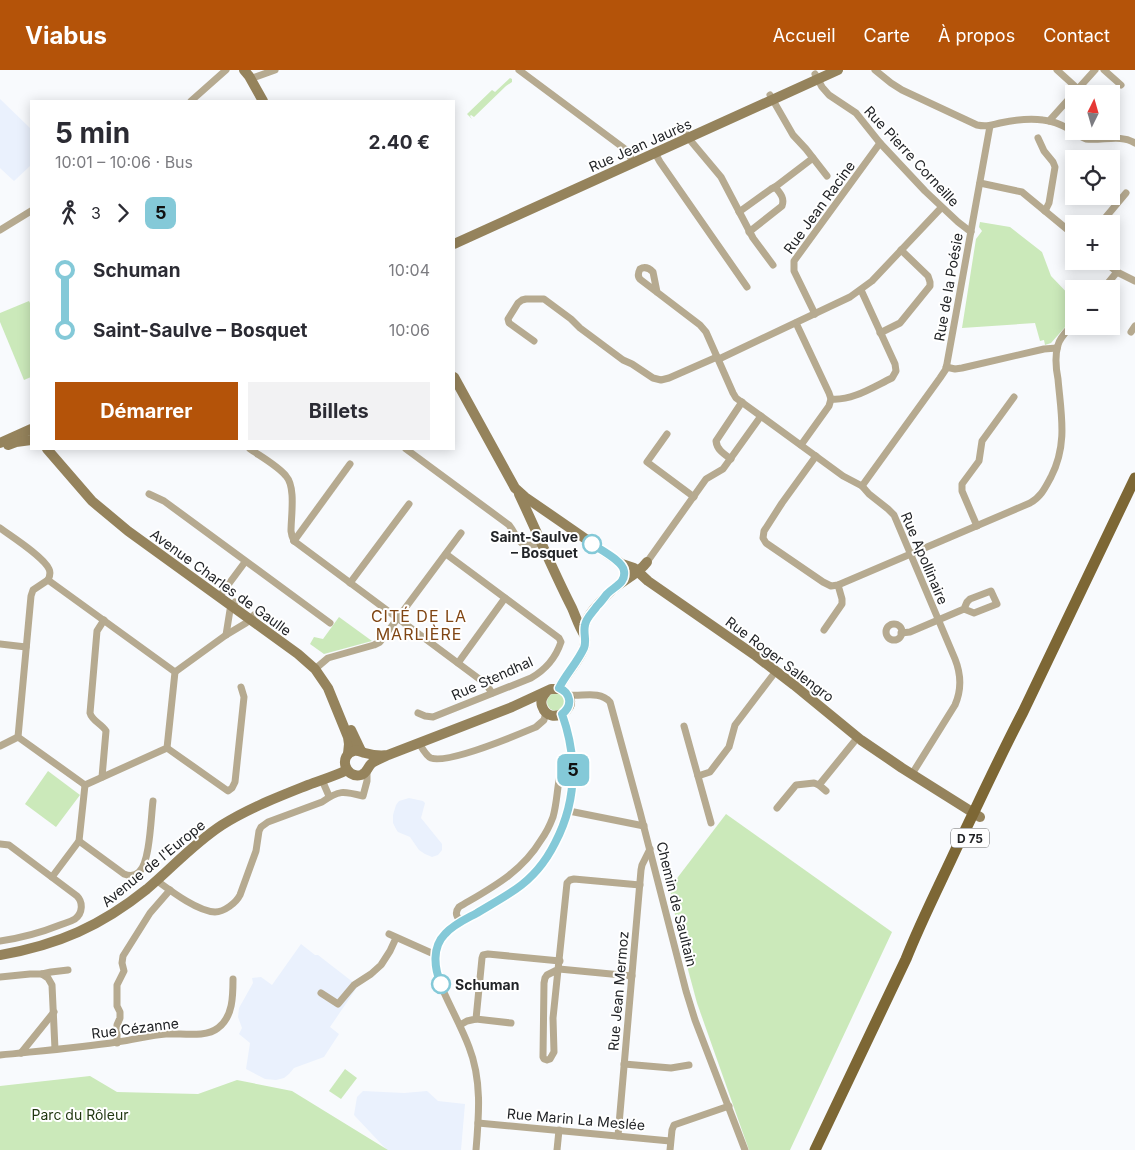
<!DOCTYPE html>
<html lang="fr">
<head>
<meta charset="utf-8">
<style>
	:root { --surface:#fff; --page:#f2f2f3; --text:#2b2b33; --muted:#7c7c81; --accent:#b45309 }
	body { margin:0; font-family:Inter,sans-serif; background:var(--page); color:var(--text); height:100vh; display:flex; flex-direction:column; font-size:19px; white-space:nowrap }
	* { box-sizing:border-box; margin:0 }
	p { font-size:16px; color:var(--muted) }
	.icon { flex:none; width:28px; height:28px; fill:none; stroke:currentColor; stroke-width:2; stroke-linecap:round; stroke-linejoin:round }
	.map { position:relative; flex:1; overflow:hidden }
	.drawer { position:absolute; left:30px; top:30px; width:425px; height:350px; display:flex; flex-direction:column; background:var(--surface); border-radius:0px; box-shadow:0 2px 12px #0003 }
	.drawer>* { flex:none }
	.badge { padding:0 10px; border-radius:8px; font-size:18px; line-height:32px }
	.needle { width:32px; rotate:5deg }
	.controls { position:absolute; left:1065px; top:15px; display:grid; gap:10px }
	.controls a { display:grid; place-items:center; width:55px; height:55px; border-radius:0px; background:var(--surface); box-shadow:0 2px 12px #0003; font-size:25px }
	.map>.badge { position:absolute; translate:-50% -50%; box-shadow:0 0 0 2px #fff }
	.legs { display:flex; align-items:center; gap:8px; height:55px; padding:0 25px; font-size:16px }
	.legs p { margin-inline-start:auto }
	.headline { display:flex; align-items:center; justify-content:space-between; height:85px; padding:0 25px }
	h1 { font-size:28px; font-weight:700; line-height:38px }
	.primary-button { display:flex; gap:10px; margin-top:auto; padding:10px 25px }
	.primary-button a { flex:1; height:58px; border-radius:0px; background:var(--accent); color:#fff; font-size:20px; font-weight:700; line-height:58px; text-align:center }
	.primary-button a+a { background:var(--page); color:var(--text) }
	ul { padding:0 25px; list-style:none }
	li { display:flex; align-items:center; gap:18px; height:60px; font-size:19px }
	li i { display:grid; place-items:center; width:8px; height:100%; margin:0 6px; background:currentColor }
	li i::after { content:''; width:12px; height:12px; margin:-6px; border:4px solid; border-radius:50%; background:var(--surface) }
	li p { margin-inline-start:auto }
	li:first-child i { background:linear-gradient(#0000 50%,currentColor 0) }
	li:last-child i { background:linear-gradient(currentColor 50%,#0000 0) }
	header { display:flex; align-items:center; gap:30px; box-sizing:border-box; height:70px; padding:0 25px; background:var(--accent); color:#fff }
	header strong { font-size:24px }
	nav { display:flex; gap:28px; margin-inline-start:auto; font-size:18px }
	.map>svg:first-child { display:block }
	.built { fill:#eaf1fd }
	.green { fill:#cbe9ba }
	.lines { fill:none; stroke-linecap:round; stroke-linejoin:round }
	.street { stroke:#b6aa90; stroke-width:7 }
	.secondary { stroke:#95835c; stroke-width:10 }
	.primary { stroke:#7d6735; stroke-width:11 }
	.line-1-casing { stroke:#fff; stroke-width:11 }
	.line-1 { stroke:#84c9d8; stroke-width:8 }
	.stop-1-dot { fill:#fff; stroke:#84c9d8; stroke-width:2.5 }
	.labels { text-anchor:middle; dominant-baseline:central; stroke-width:4; stroke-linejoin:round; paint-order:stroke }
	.shield { fill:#fff; stroke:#646668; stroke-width:1 }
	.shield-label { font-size:12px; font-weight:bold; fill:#222427 }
	.street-label { font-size:14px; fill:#222427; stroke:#fff }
	.stop-label { font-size:14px; font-weight:bold; fill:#222427; stroke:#fff; text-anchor:end }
	.park-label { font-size:14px; fill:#1f360f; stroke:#fff }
	.quarter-label { font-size:16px; letter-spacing:1px; fill:#804614; stroke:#fff }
</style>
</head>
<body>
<header>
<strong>Viabus</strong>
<nav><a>Accueil</a><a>Carte</a><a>À propos</a><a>Contact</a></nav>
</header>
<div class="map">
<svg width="1135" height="1080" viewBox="0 0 1135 1080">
	<rect width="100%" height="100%" fill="#f8fafd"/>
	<g class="built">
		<polygon points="0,29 31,59 31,95 14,111 0,98"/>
		<polygon points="409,728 423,731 425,733 421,748 442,774 442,780 438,785 432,787 425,784 419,780 410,767 398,762 396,759 393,753 393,745 396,735 399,731"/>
		<polygon points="301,874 315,885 318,885 358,916 330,957 339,964 324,987 294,998 289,1004 284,1008 276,1010 265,1009 246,999 250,973 239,964 242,958 238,947 239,938 253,913 252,908 261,907 272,915"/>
		<polygon points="363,1021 404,1023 427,1021 438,1031 465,1034 461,1080 387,1080 354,1045 357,1027"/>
	</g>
	<g class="green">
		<polygon points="510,8 512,9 512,12 506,16 474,47 471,45 470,46 472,49 467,44 492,20 495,22"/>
		<polygon points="980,152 1010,157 1042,182 1051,206 1074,230 1074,239 1071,243 1074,247 1051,273 1045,275 1044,270 1040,271 1035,253 962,258 976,169 982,161 979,157"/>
		<polygon points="29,231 31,235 31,307 24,310 0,252 0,243"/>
		<polygon points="339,547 372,571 324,584 310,574 314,567 323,569"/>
		<circle cx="556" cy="632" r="9"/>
		<polygon points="48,701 80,725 56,757 25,734"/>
		<polygon points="726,744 892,862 790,1080 749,1080 697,933 680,870 670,820 678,807"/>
		<polygon points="345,999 357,1008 341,1029 329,1021"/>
		<polygon points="90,1006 117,1022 198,1024 237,1010 292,1021 388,1080 0,1080 0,1016"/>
	</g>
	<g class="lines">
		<g class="street">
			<polyline points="519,0 625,79 629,84 633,93"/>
			<path d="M875,0L891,13L902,20L977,55C987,57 991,55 1000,53C1014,50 1029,48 1043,50C1052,51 1062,55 1069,59C1075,63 1080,67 1086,69C1102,71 1121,64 1135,73"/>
			<polyline points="1057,0 1078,19"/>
			<polyline points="1104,0 1121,15"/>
			<polyline points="815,4 822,17 829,25 856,43 880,73 925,121 958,152 971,162"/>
			<polyline points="250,9 275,0"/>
			<polyline points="770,25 793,65 806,79 827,106"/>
			<polyline points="191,31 226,0"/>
			<polyline points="1049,51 1095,0"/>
			<polyline points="686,63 690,70 721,107 753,168 773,195"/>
			<polyline points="1038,68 1044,81 1053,92 1055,97 1049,133 1045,141"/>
			<polyline points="655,83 660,92 747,217"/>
			<polyline points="980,113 1022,122 1074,165"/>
			<polyline points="739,142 771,119 775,117"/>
			<polyline points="1100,154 1126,123"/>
			<polyline points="0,160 31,141"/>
			<path d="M749,162L782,136C785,128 780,123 775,117L813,88"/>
			<polyline points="1104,191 1117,202 1135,211"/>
			<polyline points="1103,219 1117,202"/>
			<path d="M657,222L653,202C649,198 645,196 640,199C638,203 637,207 641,210L700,255L706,262L733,323L736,328L843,406L862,416L869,424L888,439L894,445L955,589C961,604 962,619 955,635L912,704"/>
			<polyline points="815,244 794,201 794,191 880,73"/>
			<polyline points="796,253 829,323 831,329 829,336 801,375"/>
			<polyline points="1131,262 1135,256"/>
			<polyline points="880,263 900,253 930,216 930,212 928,206 901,180"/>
			<polyline points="534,271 509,253 508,249 518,233 522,230 526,229 544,229 571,249 580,258 623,290 632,294 653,308 661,310 669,308 717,287"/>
			<polyline points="719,289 850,227 872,211 941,138"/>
			<polyline points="946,297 955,299 962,298 1044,279 1057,278"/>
			<path d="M831,329C852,331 873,317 892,308L896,301L895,294L861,220"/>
			<polyline points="667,364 647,392 694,427"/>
			<path d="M250,379C260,386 278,396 286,406C296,417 291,446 291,461L292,466L294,471"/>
			<path d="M406,379L509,455C520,469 517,480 541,473"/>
			<path d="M816,386L782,433L764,461L763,468L766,473L823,512L831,516L838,515L1030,433C1041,427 1045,418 1051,407C1068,374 1061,344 1058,309C1056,299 1055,285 1058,275C1060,267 1068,260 1074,253"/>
			<path d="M731,389C724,384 717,380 716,371L742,332"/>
			<polyline points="862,416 940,308 946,299 990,56"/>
			<polyline points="149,424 164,431 330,553"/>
			<polyline points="977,456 962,421 962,414 979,391 982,371 1014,327"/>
			<path d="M0,458C11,466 44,487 49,499C51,503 50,506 48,510"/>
			<polyline points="294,471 486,614 492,623"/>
			<polyline points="294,471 350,394"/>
			<polyline points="647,492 706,409 723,399 761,346"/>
			<polygon points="48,510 175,602 167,678 85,715 18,667 31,526 33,520"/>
			<polyline points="350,513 409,434"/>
			<polyline points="219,527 245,492"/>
			<circle cx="894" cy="562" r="8"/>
			<polyline points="824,560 842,534 842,529 838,515"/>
			<polyline points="901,563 910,562 964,539 967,532 970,529 991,521 997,534 974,543 964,539"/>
			<polyline points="226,565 230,540 235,532"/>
			<polyline points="0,574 26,577"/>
			<polyline points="458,593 505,528"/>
			<polyline points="315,599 328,588 374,575 380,572 461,463"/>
			<polyline points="175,602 226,565 246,553 254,545"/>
			<path d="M568,625C582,627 599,620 610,632L640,742L686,921L695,950L745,1080"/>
			<path d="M418,643L425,646L433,647L531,608C545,600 556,587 561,572L559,568L446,484"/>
			<polyline points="684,656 711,753"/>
			<path d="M419,673C422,678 426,686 431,688C449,694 517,665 536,657L544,650L546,642"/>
			<polyline points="0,676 18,667"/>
			<polyline points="167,678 228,721 232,718 235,712 244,627 241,617"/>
			<polyline points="698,706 710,702 729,677 735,655 776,601"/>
			<path d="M102,707L106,661C102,654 92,651 90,643L97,561L104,550"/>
			<polyline points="322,710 329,726"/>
			<polyline points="826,721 819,715 858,667"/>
			<polyline points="777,738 796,715 814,713 819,715"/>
			<polyline points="569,741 644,756"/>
			<path d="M79,771L124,804C129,806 135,806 139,802C150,793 151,746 153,731"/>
			<path d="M0,774L9,775L77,826C83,832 83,843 75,849C70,852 65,853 60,855C40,863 21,868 0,871"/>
			<polyline points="52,807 79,771 85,715"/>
			<path d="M156,810C171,821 197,841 215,842C224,842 236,833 240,825L256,781L259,761L261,757L268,752L322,732C339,720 343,721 363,726L367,711V701"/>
			<path d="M461,852C457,847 454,843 459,837C491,818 521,803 541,770C546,763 550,755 553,747C557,733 557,719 560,705L564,702L573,700"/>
			<polyline points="389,864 436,885"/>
			<polyline points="42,904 48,908 52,915 55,979"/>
			<polyline points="632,906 559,899 547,905 545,908 544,913 543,987 544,989 547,990 550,989 554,982 553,948 567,813 570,810 574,809 640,815"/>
			<polyline points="0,907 30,904 42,904 51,902 68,900"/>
			<polyline points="321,923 338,934 354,915 371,904 381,895 390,881 396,868"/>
			<polyline points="476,949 511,953"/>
			<polyline points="460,955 467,951 476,949 482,888 483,885 488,884 560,891"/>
			<polyline points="117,973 117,955 120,948 120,942 117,936 117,915 124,901 122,893 123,886 150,843 170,820"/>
			<polyline points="21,983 54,942"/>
			<path d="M0,985C39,981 78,978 117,972C134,970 150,965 166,964C181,963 206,968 218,958C233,947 233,926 233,909"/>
			<polyline points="624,994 671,998 689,995"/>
			<polyline points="478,1053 670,1071"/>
			<polyline points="618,1066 641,800 642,795 650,779"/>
			<path d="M476,1080C479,1045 482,1010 469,977C460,953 446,930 437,906C433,892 435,874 446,863C455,854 466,849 477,842C491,835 504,828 516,819C533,807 546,790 555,773C577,731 578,688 562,644"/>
			<polyline points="557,1080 559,1060"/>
			<polyline points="670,1080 672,1060 674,1055 729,1036"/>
		</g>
		<g class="secondary">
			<polyline points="244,0 249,6 263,31"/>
			<polyline points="454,174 838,0"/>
			<polyline points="454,307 515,418 525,427 622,494 634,498 648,511 756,586 794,615 861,670 902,698 980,747"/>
			<polyline points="0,373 31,359"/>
			<polyline points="8,375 16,372 31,370"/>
			<polyline points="47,379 92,431 128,461 298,584 315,599 328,618 348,667 349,674 348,684"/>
			<path d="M519,424C537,462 553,501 572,538C576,547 579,557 585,566"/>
			<path d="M559,618C566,604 578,593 584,578C587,570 583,563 585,555C586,547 599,533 605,527C617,512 636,507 647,492"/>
			<polyline points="351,660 361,681"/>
			<path d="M388,685C381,686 372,685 365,683C361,682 358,680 354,681C338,685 345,709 361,705C367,703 367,698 371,694C375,690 383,688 388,685L512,637L551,619H561C587,634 550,660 542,636C540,630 543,626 547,621"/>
			<path d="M0,885C58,875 101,856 147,819C173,797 193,774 222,755C249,738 278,727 308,715C321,710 335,706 347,700"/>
		</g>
		<path class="primary" d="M815,1080L906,889C921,851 940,814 957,777C979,732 1000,686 1023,642L1135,408"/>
	</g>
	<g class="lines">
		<defs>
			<path id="line-1" d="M441,914C434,898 432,877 445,864C454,854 466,849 477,843C490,835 503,828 516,819C532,808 546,791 555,773C577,731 578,689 562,644C573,636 571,623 559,618C566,604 577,593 584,578C587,571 583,563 585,555C586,548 593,542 597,536C601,532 604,528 607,524C615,516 626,513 624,501C623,491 601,480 592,474"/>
		</defs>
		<use href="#line-1" class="line-1-casing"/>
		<use href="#line-1" class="line-1"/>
	</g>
	<g class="stop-1-dot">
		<circle cx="592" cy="474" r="9"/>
		<circle cx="441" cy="914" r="9"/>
	</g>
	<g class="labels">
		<rect class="shield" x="951" y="758.5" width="38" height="19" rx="4"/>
		<g class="shield-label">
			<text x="970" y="768">D 75</text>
		</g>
		<g class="street-label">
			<text transform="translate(640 75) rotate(-24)">Rue Jean Jaurès</text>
			<text transform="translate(912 86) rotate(47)">Rue Pierre Corneille</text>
			<text transform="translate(819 137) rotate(-54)">Rue Jean Racine</text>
			<text transform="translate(948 217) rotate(-80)">Rue de la Poésie</text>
			<text transform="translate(925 488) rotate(67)">Rue Apollinaire</text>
			<text transform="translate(221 512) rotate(36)">Avenue Charles de Gaulle</text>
			<text transform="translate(780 589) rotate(37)">Rue Roger Salengro</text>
			<text transform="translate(492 608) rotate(-24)">Rue Stendhal</text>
			<text transform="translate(153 793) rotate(-39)">Avenue de l'Europe</text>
			<text transform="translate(677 834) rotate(76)">Chemin de Saultain</text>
			<text transform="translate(618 921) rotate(-85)">Rue Jean Mermoz</text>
			<text transform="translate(135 958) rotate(-7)">Rue Cézanne</text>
			<text transform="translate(576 1049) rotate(5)">Rue Marin La Meslée</text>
		</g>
		<g class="stop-label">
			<text x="578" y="466">Saint-Saulve<tspan x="578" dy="16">– Bosquet</tspan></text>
			<text x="455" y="914" text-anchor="start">Schuman</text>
		</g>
		<g class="park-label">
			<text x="80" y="1044">Parc du Rôleur</text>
		</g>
		<g class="quarter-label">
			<text x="419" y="546">CITÉ DE LA<tspan x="419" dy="18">MARLIÈRE</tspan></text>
		</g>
	</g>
</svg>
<div class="controls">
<a><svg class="needle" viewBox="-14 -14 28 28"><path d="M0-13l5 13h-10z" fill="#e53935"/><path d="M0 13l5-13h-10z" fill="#7c7c81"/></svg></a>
<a><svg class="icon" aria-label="locate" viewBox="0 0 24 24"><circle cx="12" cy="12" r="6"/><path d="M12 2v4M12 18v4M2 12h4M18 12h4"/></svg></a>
<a>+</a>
<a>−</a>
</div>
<b class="badge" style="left:573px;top:700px;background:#84c9d8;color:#111">5</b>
<section class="drawer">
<div class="headline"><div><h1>5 min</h1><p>10:01 – 10:06 · Bus</p></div><b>2.40 €</b></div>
<div class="legs"><svg class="icon" aria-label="walk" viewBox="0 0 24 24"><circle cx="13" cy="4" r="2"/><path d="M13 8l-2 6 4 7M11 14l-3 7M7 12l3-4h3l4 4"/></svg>3<svg class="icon" aria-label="forward" viewBox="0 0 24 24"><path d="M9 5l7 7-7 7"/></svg><b class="badge" style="background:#84c9d8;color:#111">5</b></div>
<ul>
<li><i style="color:#84c9d8"></i><b>Schuman</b><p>10:04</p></li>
<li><i style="color:#84c9d8"></i><b>Saint-Saulve – Bosquet</b><p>10:06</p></li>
</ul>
<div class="primary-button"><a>Démarrer</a><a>Billets</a></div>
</section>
</div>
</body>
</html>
